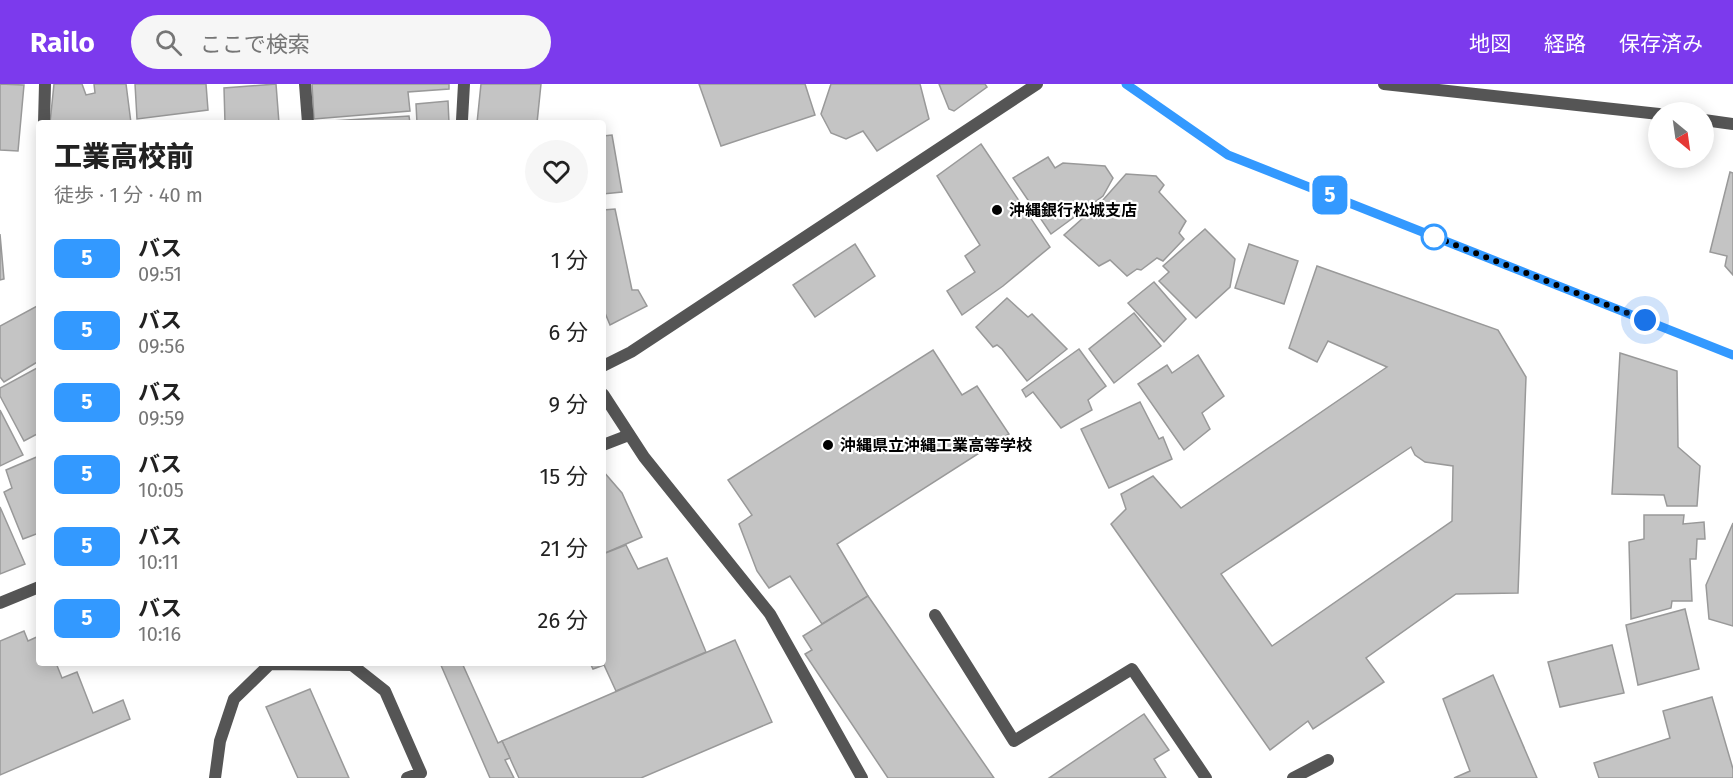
<!DOCTYPE html>
<html lang="ja">
<head>
<meta charset="utf-8">
<style>
	:root { --surface:#fff; --page:#f6f6f6; --text:#222; --muted:#767676; --accent:#7c3aed }
	body { margin:0; font-family:"Fira Sans","Noto Sans JP",sans-serif; background:var(--page); color:var(--text); height:100vh; display:flex; flex-direction:column; font-size:22px; white-space:nowrap }
	* { box-sizing:border-box; margin:0 }
	p { font-size:20px; color:var(--muted) }
	.icon { flex:none; width:33px; height:33px; fill:none; stroke:currentColor; stroke-width:2; stroke-linecap:round; stroke-linejoin:round }
	.map { position:relative; flex:1; overflow:hidden }
	.drawer { position:absolute; left:36px; top:36px; width:570px; height:546px; display:flex; flex-direction:column; background:var(--surface); border-radius:6px; box-shadow:0 3px 15px #0003 }
	.drawer>* { flex:none }
	.badge { padding:0 12px; border-radius:9px; font-size:21px; line-height:39px }
	.needle { width:39px; rotate:151deg }
	.buttons { position:absolute; left:1648px; top:18px; display:grid; gap:12px }
	.buttons a { display:grid; place-items:center; width:66px; height:66px; border-radius:50%; background:var(--surface); box-shadow:0 3px 15px #0003; font-size:30px }
	.you { position:absolute; width:30px; height:30px; margin:-15px; border:4px solid #fff; border-radius:50%; background:#1a73e8; box-shadow:0 0 0 9px #1a73e833 }
	.map>.badge { position:absolute; translate:-50% -50%; box-shadow:0 0 0 3px #fff }
	.round { display:grid; place-items:center; flex:none; width:63px; height:63px; border-radius:32px; background:var(--page) }
	.summary { display:flex; align-items:center; justify-content:space-between; height:102px; padding:0 18px }
	h1 { font-size:28px; font-weight:800; line-height:45px }
	ul { padding:0; list-style:none }
	li { display:flex; align-items:center; gap:18px; height:72px; padding:0 18px }
	li div { flex:1 }
	li b { display:block; font-size:22px }
	li em { font-style:normal }
	li .badge { min-width:66px; font-weight:700; text-align:center }
	header { display:flex; align-items:center; gap:36px; box-sizing:border-box; height:84px; padding:0 30px; background:var(--accent); color:#fff }
	header strong { font-size:28px }
	nav { display:flex; gap:33px; margin-inline-start:auto; font-size:21px }
	.search { width:420px; height:54px; background:var(--page); display:flex; align-items:center; gap:15px; box-sizing:border-box; padding:0 21px; border-radius:33px; color:var(--muted); font-size:22px }
	.map>svg:first-child { display:block }
	.building { fill:#c4c4c4; stroke:#999; stroke-width:1.5; fill-rule:evenodd }
	.lines { fill:none; stroke-linecap:round; stroke-linejoin:round }
	.lane { stroke:#555; stroke-width:12 }
	.street { stroke:#555; stroke-width:12 }
	.line-casing { stroke:#fff; stroke-width:14 }
	.line { stroke:#39f; stroke-width:9 }
	.walk { stroke:#000; stroke-width:6; stroke-dasharray:0 10.8 }
	.poi-dot { fill:#000; stroke:#fff; stroke-width:2 }
	.stop-dot { fill:#fff; stroke:#39f; stroke-width:3 }
	.labels { text-anchor:middle; dominant-baseline:central; stroke-width:4.5; stroke-linejoin:round; paint-order:stroke }
	.poi-label { font-size:16px; font-weight:bold; fill:#000; stroke:#fff; text-anchor:start }
</style>
</head>
<body>
<header>
<strong>Railo</strong>
<div class="search"><svg class="icon" aria-label="search" viewBox="0 0 24 24"><circle cx="10" cy="10" r="6"/><path d="M15 15l6 6"/></svg>ここで検索</div>
<nav><a>地図</a><a>経路</a><a>保存済み</a></nav>
</header>
<div class="map">
<svg width="1733" height="694" viewBox="0 0 1733 694">
	<rect width="100%" height="100%" fill="#fff"/>
	<g class="building">
		<polygon points="0,0 24,1 18,67 0,66"/>
		<polygon points="54,0 82,0 86,11 95,9 94,0 126,0 131,39 50,39"/>
		<polygon points="135,0 206,0 208,26 137,35"/>
		<polygon points="276,0 279,39 225,39 224,4"/>
		<polygon points="312,0 449,0 449,5 408,8 410,27 314,35"/>
		<polygon points="481,0 541,0 537,39 477,39"/>
		<polygon points="699,0 805,0 815,31 721,62"/>
		<polygon points="831,0 920,0 929,35 877,67 863,47 846,55 831,49 821,30"/>
		<polygon points="939,0 985,0 987,3 954,27 949,25"/>
		<polygon points="448,17 449,39 417,39 416,20"/>
		<polygon points="409,32 410,39 332,39 332,37"/>
		<polygon points="612,51 622,108 603,110 603,52"/>
		<polygon points="981,60 1050,163 1003,202 962,231 947,207 975,188 965,172 980,161 937,92"/>
		<polygon points="1048,73 1055,84 1063,79 1105,82 1113,94 1103,112 1051,150 1013,94"/>
		<polygon points="1730,88 1733,89 1733,191 1725,182 1727,172 1710,168"/>
		<polygon points="1126,90 1156,92 1164,101 1159,108 1186,137 1179,149 1184,155 1163,177 1157,174 1141,186 1137,185 1127,192 1110,176 1099,182 1064,151 1103,116"/>
		<polygon points="615,125 632,206 638,206 647,222 610,241 603,224 603,126"/>
		<polygon points="1205,145 1235,175 1230,203 1196,234 1159,197 1169,188 1163,182"/>
		<polygon points="0,150 4,195 0,196"/>
		<polygon points="855,160 875,192 815,233 793,201"/>
		<polygon points="1249,160 1298,177 1284,220 1235,204"/>
		<path d="M1317,182L1498,246L1526,293L1518,509L1456,510L1366,574L1384,598L1313,645L1308,637L1270,666L1111,440L1126,425L1121,410L1153,392L1181,424L1387,283L1328,257L1317,278L1289,264ZM1411,363L1415,371L1425,378L1453,382L1452,437L1272,562L1221,490Z"/>
		<polygon points="1154,198 1186,235 1164,258 1128,219"/>
		<polygon points="1007,214 1028,233 1032,230 1067,265 1027,297 1002,265 997,261 993,263 976,243"/>
		<polygon points="39,221 39,277 4,298 0,293 0,242"/>
		<polygon points="1134,229 1161,262 1114,299 1089,265"/>
		<polygon points="1079,265 1106,302 1088,316 1092,326 1061,344 1033,308 1026,313 1022,306"/>
		<polygon points="933,266 962,311 977,302 1009,350 837,460 868,512 822,540 790,492 769,504 757,487 739,440 752,431 728,396"/>
		<polygon points="1620,269 1677,287 1678,363 1700,382 1697,422 1667,422 1664,411 1612,410"/>
		<polygon points="1198,271 1224,312 1202,329 1210,345 1184,366 1138,300 1167,281 1172,289"/>
		<polygon points="37,284 39,349 24,357 0,312 0,304"/>
		<polygon points="1140,318 1159,355 1163,353 1172,375 1109,404 1081,345"/>
		<polygon points="0,326 23,371 0,382"/>
		<polygon points="39,372 39,449 23,455 4,408 12,404 6,386"/>
		<polygon points="603,387 622,409 642,453 603,470"/>
		<polygon points="0,423 25,480 0,490"/>
		<polygon points="1644,431 1684,431 1683,440 1704,438 1705,455 1697,455 1696,475 1690,475 1692,517 1672,517 1671,524 1631,535 1629,458 1644,455"/>
		<polygon points="1733,439 1733,542 1709,535 1706,501"/>
		<polygon points="626,461 638,485 667,474 706,568 616,607 604,581 593,585 590,579 603,579 603,470"/>
		<polygon points="868,512 994,694 888,694 805,570 812,566 803,552"/>
		<polygon points="1685,525 1699,585 1638,601 1626,541"/>
		<polygon points="24,547 28,557 39,552 39,579 56,579 62,594 77,588 93,629 123,616 130,635 0,691 0,557"/>
		<polygon points="735,556 772,638 641,694 519,694 502,657"/>
		<polygon points="1612,561 1624,609 1560,623 1548,578"/>
		<polygon points="440,579 462,579 498,659 502,657 510,674 505,676 514,694 490,694"/>
		<polygon points="1493,591 1537,694 1454,694 1470,687 1443,615"/>
		<polygon points="310,605 349,694 298,694 266,623"/>
		<polygon points="1712,613 1733,685 1733,694 1599,694 1594,679 1670,654 1663,627"/>
		<polygon points="1144,630 1169,666 1154,675 1166,694 1049,694"/>
	</g>
	<g class="lines">
		<g class="lane">
			<polyline points="603,310 644,373 770,530 862,694"/>
			<polyline points="603,361 629,351"/>
			<polyline points="935,531 1014,657 1132,585 1206,694"/>
			<polyline points="215,694 220,657 234,615 270,580 352,581 385,607 421,689 407,694"/>
			<polyline points="1293,694 1328,676"/>
		</g>
		<g class="street">
			<polyline points="305,0 308,39"/>
			<polyline points="1126,0 1228,71 1733,271"/>
			<polyline points="1384,0 1659,30"/>
			<polyline points="462,36 464,0"/>
			<polyline points="1704,36 1733,40"/>
			<polyline points="44,39 45,0"/>
			<polyline points="603,282 631,268 1037,0"/>
			<polyline points="0,519 39,503"/>
		</g>
	</g>
	<g class="lines">
		<defs>
			<polyline id="line" points="1126,0 1228,71 1733,271"/>
		</defs>
		<use href="#line" class="line-casing"/>
		<use href="#line" class="line"/>
		<polyline class="walk" points="1434,153 1425,149 1645,236"/>
	</g>
	<g class="poi-dot">
		<circle cx="997" cy="126" r="6"/>
		<circle cx="828" cy="361" r="6"/>
	</g>
	<circle class="stop-dot" cx="1434" cy="153" r="12"/>
	<g class="labels">
		<g class="poi-label">
			<text x="1009" y="126">沖縄銀行松城支店</text>
			<text x="840" y="361">沖縄県立沖縄工業高等学校</text>
		</g>
	</g>
</svg>
<div class="buttons">
<a><svg class="needle" viewBox="-14 -14 28 28"><path d="M0-13l5 13h-10z" fill="#e53935"/><path d="M0 13l5-13h-10z" fill="#767676"/></svg></a>
</div>
<div class="you" style="left:1645px;top:236px"></div>
<b class="badge" style="left:1330px;top:111px;background:#39f;color:#fff">5</b>
<section class="drawer">
<div class="summary"><div><h1>工業高校前</h1><p>徒歩 · 1 分 · 40 m</p></div><a class="round"><svg class="icon" aria-label="heart" viewBox="0 0 24 24"><path d="M12 20l-8-8c-3-5 5-10 8-4 3-6 11-1 8 4z"/></svg></a></div>
<ul>
<li><span class="badge" style="background:#39f;color:#fff">5</span><div><b>バス</b><p>09:51</p></div><em>1 分</em></li>
<li><span class="badge" style="background:#39f;color:#fff">5</span><div><b>バス</b><p>09:56</p></div><em>6 分</em></li>
<li><span class="badge" style="background:#39f;color:#fff">5</span><div><b>バス</b><p>09:59</p></div><em>9 分</em></li>
<li><span class="badge" style="background:#39f;color:#fff">5</span><div><b>バス</b><p>10:05</p></div><em>15 分</em></li>
<li><span class="badge" style="background:#39f;color:#fff">5</span><div><b>バス</b><p>10:11</p></div><em>21 分</em></li>
<li><span class="badge" style="background:#39f;color:#fff">5</span><div><b>バス</b><p>10:16</p></div><em>26 分</em></li>
</ul>
</section>
</div>
</body>
</html>
